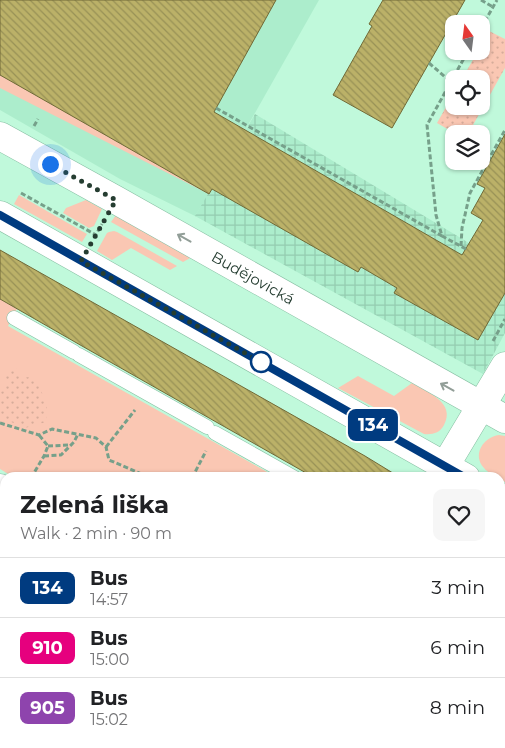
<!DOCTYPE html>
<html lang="en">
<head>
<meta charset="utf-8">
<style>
	:root { --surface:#fff; --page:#f6f6f6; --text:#202124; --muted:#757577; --line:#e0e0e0 }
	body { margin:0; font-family:Montserrat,sans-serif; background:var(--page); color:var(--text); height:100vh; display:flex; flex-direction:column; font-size:19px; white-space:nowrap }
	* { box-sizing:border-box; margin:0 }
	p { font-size:16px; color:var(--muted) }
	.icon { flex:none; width:28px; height:28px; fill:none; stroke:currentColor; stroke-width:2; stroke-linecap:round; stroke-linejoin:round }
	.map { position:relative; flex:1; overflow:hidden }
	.details { position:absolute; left:0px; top:472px; width:505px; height:276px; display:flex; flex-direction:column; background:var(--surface); border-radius:15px 15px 0 0; box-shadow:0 1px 4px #0004 }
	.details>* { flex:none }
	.badge { padding:0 10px; border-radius:8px; font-size:18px; line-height:32px }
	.needle { width:32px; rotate:346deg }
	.controls { position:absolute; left:445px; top:15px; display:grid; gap:10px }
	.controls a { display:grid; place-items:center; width:45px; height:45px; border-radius:10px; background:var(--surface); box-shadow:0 1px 4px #0004; font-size:25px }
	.you { position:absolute; width:25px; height:25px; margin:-12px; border:4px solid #fff; border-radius:50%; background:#1a73e8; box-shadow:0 0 0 8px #1a73e833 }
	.map>.badge { position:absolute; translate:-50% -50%; box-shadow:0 0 0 2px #fff }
	.round { display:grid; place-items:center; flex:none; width:52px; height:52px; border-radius:10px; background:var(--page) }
	.headline { display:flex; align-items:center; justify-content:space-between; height:85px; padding:0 20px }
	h1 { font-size:24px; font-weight:700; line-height:38px }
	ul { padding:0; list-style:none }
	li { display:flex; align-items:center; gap:15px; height:60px; padding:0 20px; border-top:1px solid var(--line) }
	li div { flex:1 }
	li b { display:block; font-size:19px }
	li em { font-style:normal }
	li .badge { min-width:55px; font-weight:700; text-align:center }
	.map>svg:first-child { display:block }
	.built { fill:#acedcc }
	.industrial { fill:url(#industrial-grid) }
	.grass { fill:#fac7b3 }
	.park { fill:url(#park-dots) }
	.building { fill:url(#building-back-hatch); stroke:#706936 }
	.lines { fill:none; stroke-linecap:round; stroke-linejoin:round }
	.lane-casing { stroke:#86bea2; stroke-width:15 }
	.street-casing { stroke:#86bea2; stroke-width:29 }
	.secondary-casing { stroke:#86bea2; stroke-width:29 }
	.path { stroke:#76a08a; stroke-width:3; stroke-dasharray:5 2.5; stroke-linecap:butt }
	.lane { stroke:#fff; stroke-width:14 }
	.street { stroke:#fff; stroke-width:28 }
	.secondary { stroke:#fff; stroke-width:28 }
	.oneway { stroke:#929e98 }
	.line-casing { stroke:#fff; stroke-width:11 }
	.line { stroke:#003b80; stroke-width:8 }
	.walk { stroke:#253d31; stroke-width:5; stroke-dasharray:0 9 }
	.stop-dot { fill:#fff; stroke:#003b80; stroke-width:2.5 }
	.labels { text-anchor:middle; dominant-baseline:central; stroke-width:4.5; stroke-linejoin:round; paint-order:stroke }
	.street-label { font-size:15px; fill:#253d31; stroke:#fff }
</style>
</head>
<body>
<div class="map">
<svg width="505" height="748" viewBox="0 0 505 748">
	<defs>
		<pattern id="industrial-grid" width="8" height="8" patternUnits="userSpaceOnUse" patternTransform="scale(1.25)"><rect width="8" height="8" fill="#acedcc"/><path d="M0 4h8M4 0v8" fill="none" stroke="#94ccb0"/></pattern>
		<pattern id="park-dots" width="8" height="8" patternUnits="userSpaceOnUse" patternTransform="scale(1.25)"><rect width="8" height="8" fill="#fac7b3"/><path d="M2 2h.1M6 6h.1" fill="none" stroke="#d6ac9a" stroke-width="1.8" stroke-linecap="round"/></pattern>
		<pattern id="building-back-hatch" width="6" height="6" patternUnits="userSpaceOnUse" patternTransform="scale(1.25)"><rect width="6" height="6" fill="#bbb168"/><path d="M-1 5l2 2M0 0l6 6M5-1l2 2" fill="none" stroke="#989156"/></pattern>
	</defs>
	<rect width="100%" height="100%" fill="#c0f9db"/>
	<polygon class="built" points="0,0 319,0 209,194 195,216 120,179 0,110"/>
	<polygon class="industrial" points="255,114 469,243 505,263 505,333 483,374 195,216"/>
	<g class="grass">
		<polygon points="0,75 209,194 0,88"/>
		<polygon points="19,195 87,234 82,242 14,204"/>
		<polygon points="86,200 102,209 94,226 89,228 63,213 66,208"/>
		<polygon points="116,215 192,257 183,262 111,222"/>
		<polygon points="114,231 117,232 177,266 170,270 131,248 112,260 97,251 107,233 109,232"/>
		<polygon points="0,299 17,309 8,326 276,477 15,478 0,469"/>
		<path d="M358,376L394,396L412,383C428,392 456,403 444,425C440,433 432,435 424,434L338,388Z"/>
		<path d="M499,435L505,436V482L500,479V478L498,477C493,475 487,472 484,468C472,455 483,437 499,435Z"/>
		<polygon points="500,604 505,607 505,748 493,748 485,744 500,744"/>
		<polygon points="0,615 5,618 5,692 0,689"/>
		<polygon points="96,744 227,744 234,748 104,748"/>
	</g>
	<g class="park">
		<polygon points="489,31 505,39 505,68 468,134 456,134 437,123 454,93 454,106 481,106 481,79 462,79 478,51 481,51 481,45"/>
		<path d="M16,368C21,377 21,378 31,377L39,384L47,408L46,422L25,428L9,421L4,422L0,420V392L6,390L4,379L5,371Z"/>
	</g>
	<g class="building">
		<polygon points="0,0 276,0 214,112 462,255 483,220 471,213 485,188 477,184 505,134 505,293 478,340 394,293 397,288 361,267 358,272 212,189 209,194 0,75"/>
		<polygon points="383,0 465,0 392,128 333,95 372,26 369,24"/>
		<polygon points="0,250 365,456 401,478 315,478 82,346 0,299"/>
	</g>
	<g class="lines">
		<defs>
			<g id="lane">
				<polyline points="14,318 74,352"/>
				<polyline points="79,355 207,427"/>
				<polyline points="215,433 295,478"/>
				<polyline points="500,594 505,597"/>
			</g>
			<g id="street">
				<polyline points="445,466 505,366"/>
				<polyline points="0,488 5,491"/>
				<polyline points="0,712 5,714"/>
				<polyline points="57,744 64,748"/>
				<polyline points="442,744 450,748"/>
				<polyline points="391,748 393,744"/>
			</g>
			<g id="secondary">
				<path id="s1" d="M0,136L116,200L505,419"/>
				<polyline points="0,215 466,478"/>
				<polyline points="500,497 505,499"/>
			</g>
		</defs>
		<use href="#lane" class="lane-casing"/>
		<use href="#street" class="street-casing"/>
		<use href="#secondary" class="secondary-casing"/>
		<g class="path">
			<polyline points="481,0 493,7"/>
			<polyline points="481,28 497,0"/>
			<polyline points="429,63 451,82"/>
			<polyline points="457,71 464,76"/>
			<polyline points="216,108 442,236"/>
			<polyline points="34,126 38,119"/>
			<polyline points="21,193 96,235"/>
			<polyline points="94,238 102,224"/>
			<polyline points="461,246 462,228 470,193 505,130"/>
			<polyline points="466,249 442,236 436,215 427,125 468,51"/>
			<polyline points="493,341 505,319"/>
			<polyline points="0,423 39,435 52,429 96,438 106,447 109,460 151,478"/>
			<polyline points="48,446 70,445"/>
			<polyline points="106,447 135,410"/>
			<polyline points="44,456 61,455 74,442 78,434"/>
			<polyline points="31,478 44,456 48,446 39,435"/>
			<polyline points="192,478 206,451"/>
			<polyline points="500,672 505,663"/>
			<polyline points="500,699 505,704"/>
			<polyline points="481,744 489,748"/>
		</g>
		<use href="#lane" class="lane"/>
		<use href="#street" class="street"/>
		<use href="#secondary" class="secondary"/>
	</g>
	<defs><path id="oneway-shaft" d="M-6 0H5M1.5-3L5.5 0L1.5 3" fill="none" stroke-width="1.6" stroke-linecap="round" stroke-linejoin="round" transform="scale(1.25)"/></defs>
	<g class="oneway">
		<use href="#oneway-shaft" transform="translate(184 238) rotate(-151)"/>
		<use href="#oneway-shaft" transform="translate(447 387) rotate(-151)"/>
	</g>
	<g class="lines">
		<defs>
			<polyline id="line" points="0,215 466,478"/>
		</defs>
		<use href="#line" class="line-casing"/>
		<use href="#line" class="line"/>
		<polyline class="walk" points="50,164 116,200 81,261 261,362"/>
	</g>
	<circle class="stop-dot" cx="261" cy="362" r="10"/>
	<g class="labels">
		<g class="street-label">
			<text stroke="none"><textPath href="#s1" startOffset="290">Budějovická</textPath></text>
		</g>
	</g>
</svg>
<div class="controls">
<a><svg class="needle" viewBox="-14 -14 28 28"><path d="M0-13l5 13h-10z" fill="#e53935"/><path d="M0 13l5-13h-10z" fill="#757577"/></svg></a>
<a><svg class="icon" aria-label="locate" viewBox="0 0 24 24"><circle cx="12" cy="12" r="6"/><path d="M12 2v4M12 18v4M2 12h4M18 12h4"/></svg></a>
<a><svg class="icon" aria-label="layers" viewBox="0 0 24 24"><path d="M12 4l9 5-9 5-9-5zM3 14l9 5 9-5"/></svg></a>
</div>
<div class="you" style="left:50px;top:164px"></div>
<b class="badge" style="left:373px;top:425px;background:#003b80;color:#fff">134</b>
<section class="details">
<div class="headline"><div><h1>Zelená liška</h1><p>Walk · 2 min · 90 m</p></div><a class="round"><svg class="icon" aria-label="heart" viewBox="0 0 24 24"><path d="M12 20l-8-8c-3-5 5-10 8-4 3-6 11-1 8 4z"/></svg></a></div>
<ul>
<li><span class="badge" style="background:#003b80;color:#fff">134</span><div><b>Bus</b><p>14:57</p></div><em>3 min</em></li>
<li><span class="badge" style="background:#e6007e;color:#fff">910</span><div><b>Bus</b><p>15:00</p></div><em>6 min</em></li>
<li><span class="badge" style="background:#8e44ad;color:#fff">905</span><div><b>Bus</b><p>15:02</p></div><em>8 min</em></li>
</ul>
</section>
</div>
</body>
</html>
